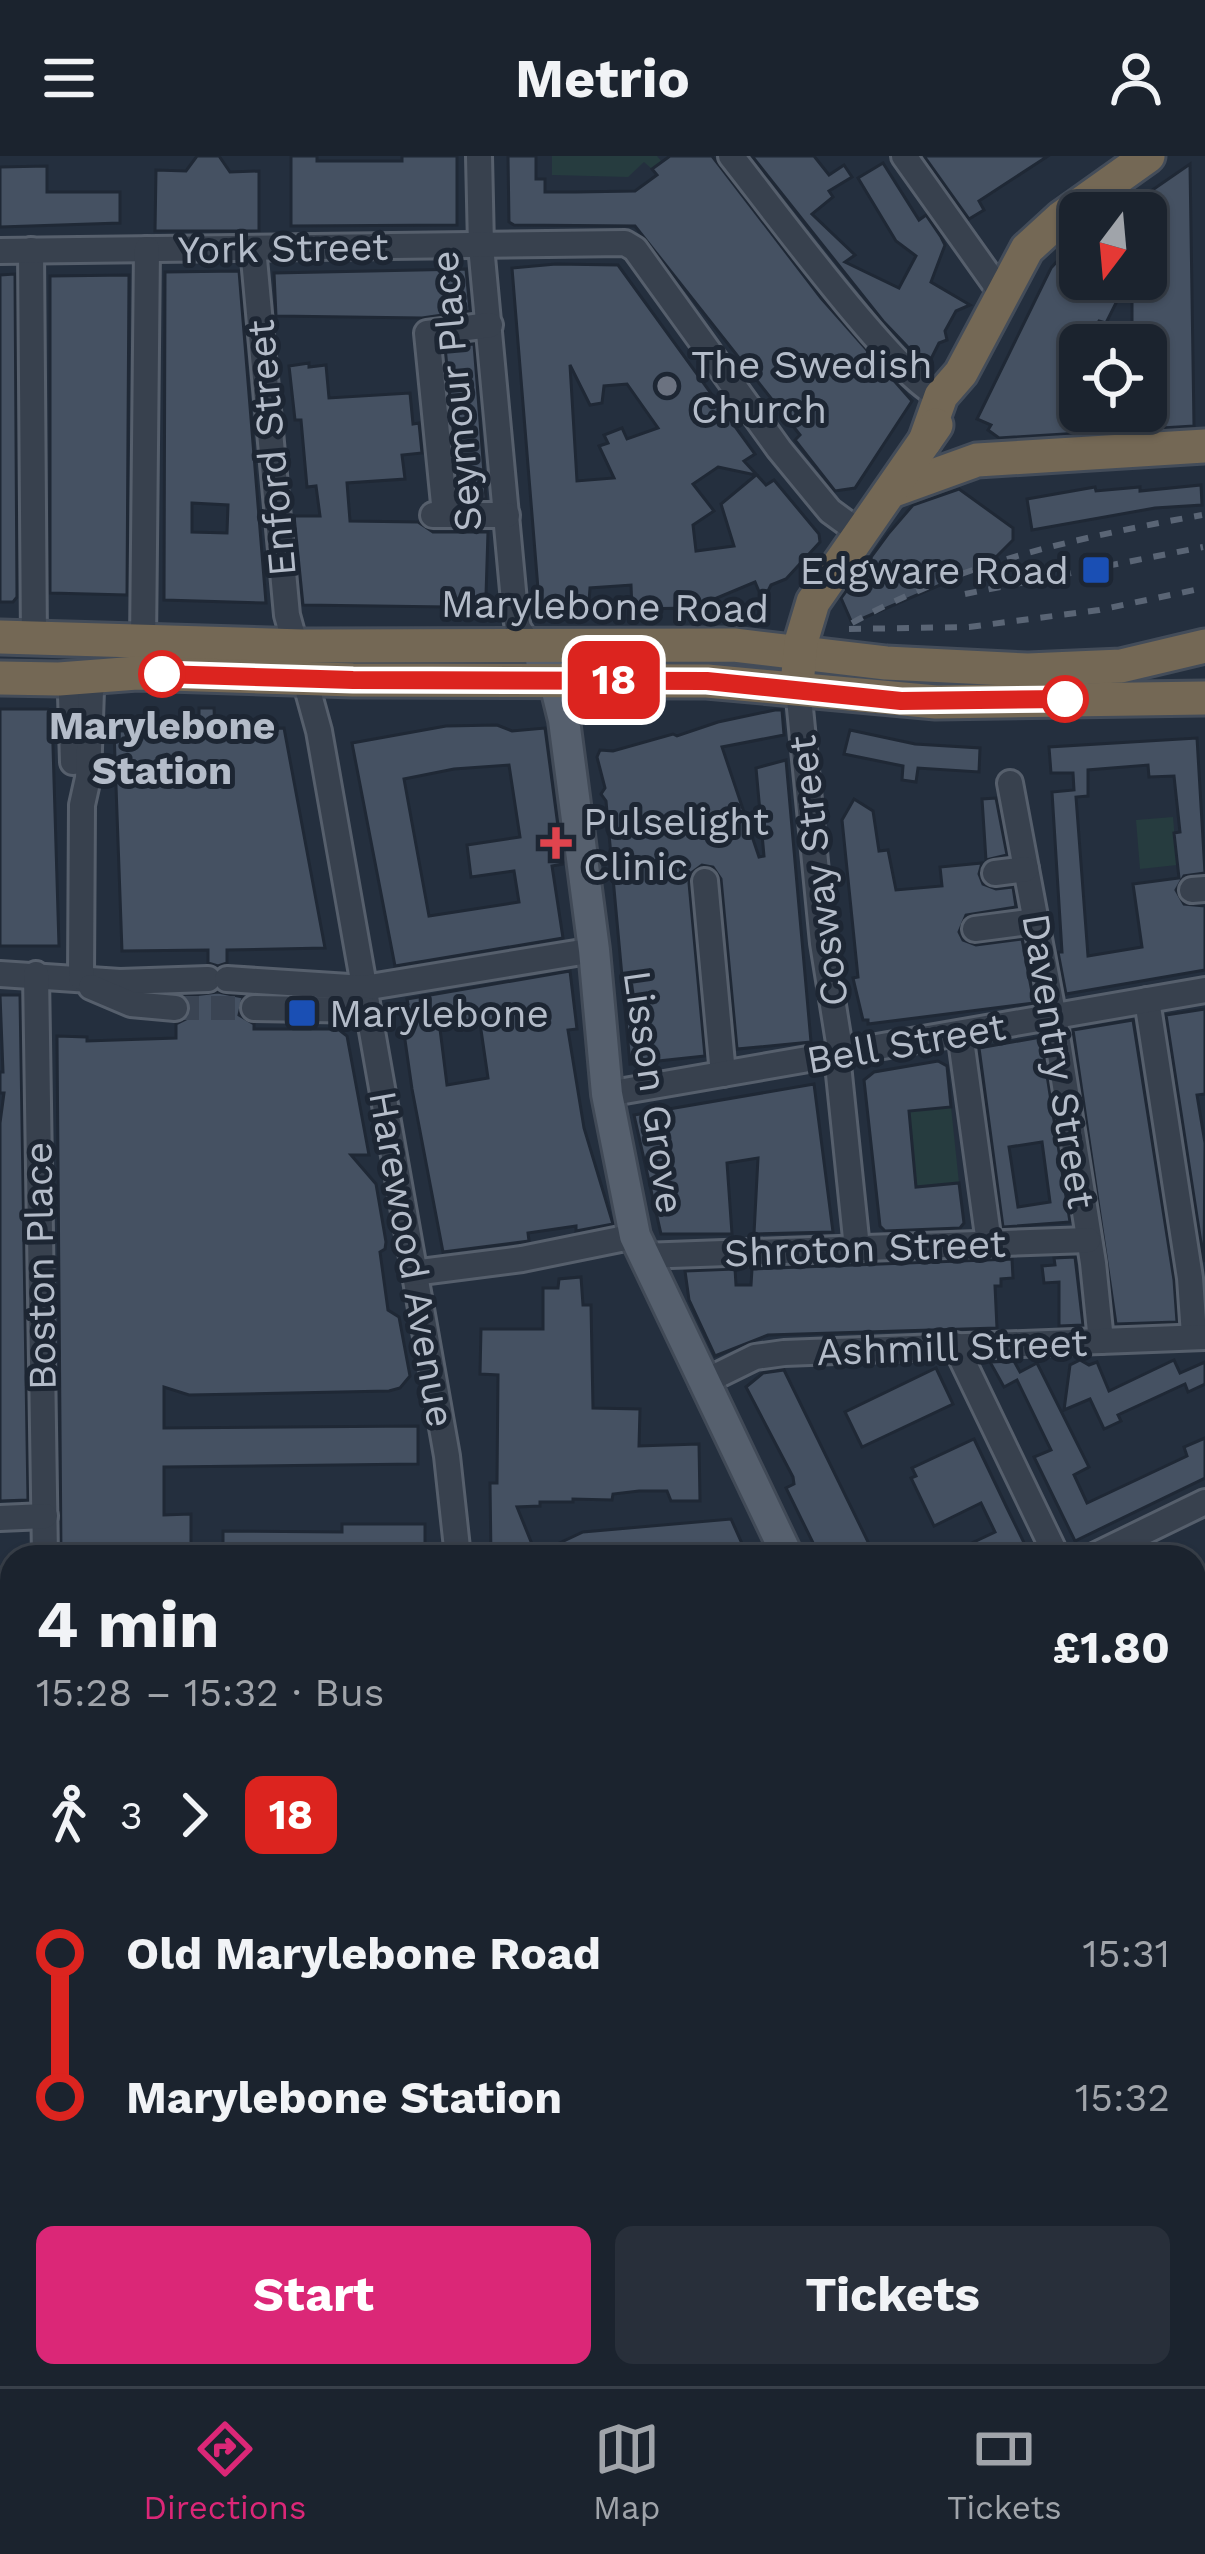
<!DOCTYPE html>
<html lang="en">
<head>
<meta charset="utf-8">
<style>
	:root { --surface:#1b232e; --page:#282f3a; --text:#f1f3f6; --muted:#a0a4aa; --line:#39404a; --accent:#db2777 }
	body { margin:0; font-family:"Work Sans",sans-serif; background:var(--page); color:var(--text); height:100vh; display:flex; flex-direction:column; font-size:45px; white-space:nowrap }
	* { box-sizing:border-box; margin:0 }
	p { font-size:39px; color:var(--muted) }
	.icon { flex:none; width:66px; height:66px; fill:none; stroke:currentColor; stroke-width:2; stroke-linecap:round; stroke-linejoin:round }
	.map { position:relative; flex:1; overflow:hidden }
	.drawer { position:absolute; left:0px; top:1389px; width:1206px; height:843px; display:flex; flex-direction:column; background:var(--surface); border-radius:36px 36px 0 0; box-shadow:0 3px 9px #0004,0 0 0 3px var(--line) }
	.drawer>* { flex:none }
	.badge { padding:0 24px; border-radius:18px; font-size:42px; line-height:78px }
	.needle { width:78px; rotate:196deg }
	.buttons { position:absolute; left:1059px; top:36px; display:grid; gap:24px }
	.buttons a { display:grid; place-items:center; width:108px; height:108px; border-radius:18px; background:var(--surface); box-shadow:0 3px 9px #0004,0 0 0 3px var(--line); font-size:60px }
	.map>.badge { position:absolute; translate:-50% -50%; box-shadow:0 0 0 6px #fff }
	.legs { display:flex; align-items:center; gap:18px; height:132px; padding:0 36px; font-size:39px }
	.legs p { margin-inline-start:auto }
	.summary { display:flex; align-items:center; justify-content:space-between; height:204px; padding:0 36px }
	h1 { font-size:66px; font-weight:700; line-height:90px }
	.action { display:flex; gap:24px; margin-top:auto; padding:24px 36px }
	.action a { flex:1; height:138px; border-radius:18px; background:var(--accent); color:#fff; font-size:48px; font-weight:700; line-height:138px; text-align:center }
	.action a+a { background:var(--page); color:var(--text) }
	ul { padding:0 36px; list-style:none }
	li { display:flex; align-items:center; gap:42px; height:144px; font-size:45px }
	li i { display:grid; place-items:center; width:18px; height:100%; margin:0 15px; background:currentColor }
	li i::after { content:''; width:30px; height:30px; margin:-15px; border:9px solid; border-radius:50%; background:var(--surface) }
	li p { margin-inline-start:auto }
	li:first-child i { background:linear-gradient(#0000 50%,currentColor 0) }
	li:last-child i { background:linear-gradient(currentColor 50%,#0000 0) }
	header { display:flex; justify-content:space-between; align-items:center; height:156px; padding:0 36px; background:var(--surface); font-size:54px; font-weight:700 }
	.dock { display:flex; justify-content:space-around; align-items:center; height:168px; border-top:3px solid var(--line); background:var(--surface); font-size:33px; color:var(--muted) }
	.dock a { display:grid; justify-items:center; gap:6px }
	.dock .selected { color:var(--accent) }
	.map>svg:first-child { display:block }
	.green { fill:#263c3f }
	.building { fill:#455162; stroke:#1f2835; stroke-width:3; fill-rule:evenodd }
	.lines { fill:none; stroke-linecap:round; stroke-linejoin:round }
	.minor-tunnel { stroke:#3a4453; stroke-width:24; stroke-dasharray:24 12; stroke-linecap:butt }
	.minor-casing { stroke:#565f6c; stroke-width:30 }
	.major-casing { stroke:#414a57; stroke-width:36 }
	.highway-casing { stroke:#434c59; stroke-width:39 }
	.minor { stroke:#38414e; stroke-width:24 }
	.major { stroke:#56606e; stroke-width:30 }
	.highway { stroke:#746855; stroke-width:33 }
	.rail { stroke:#5a6575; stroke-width:6; stroke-dasharray:12 12; stroke-linecap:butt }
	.line-1-casing { stroke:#fff; stroke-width:27 }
	.line-1 { stroke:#dc241f; stroke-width:18 }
	.worship-dot { fill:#6b7280; stroke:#1d2633; stroke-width:4.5 }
	.transit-dot { fill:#1a4fb4; stroke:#1d2633; stroke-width:4.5 }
	.stop-1-dot { fill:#fff; stroke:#dc241f; stroke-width:6 }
	.health-dot { fill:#e0444e; stroke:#1d2633; stroke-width:4.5 }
	.labels { text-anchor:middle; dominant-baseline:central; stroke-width:10; stroke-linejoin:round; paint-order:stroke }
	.street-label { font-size:39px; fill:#b4bcc9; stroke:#1d2633 }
	.poi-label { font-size:39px; fill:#b4bcc9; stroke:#1d2633; text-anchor:start }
	.stop-label { font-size:39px; font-weight:bold; fill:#b4bcc9; stroke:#1d2633 }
</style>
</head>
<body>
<header><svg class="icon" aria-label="menu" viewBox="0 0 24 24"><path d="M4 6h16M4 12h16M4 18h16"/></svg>Metrio<svg class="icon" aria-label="person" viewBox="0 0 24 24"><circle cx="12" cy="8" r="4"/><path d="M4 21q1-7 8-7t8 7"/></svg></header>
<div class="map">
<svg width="1205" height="2230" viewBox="0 0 1205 2230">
	<rect width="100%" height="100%" fill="#242f3e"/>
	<g class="green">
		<polygon points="552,0 657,0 662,6 652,13 644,6 628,21 552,19"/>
		<polygon points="1173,661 1177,709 1140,713 1136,664"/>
		<polygon points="951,951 959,1027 916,1031 909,955"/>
		<polygon points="0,1877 12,1881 12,1976 0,1979"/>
		<polygon points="681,2220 797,2220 802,2230 685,2230"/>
	</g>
	<g class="building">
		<polygon points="197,0 219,0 230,16 259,15 259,75 155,75 156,14 186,15"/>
		<polygon points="291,0 317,0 317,5 402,5 402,0 457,0 457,69 291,70"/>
		<polygon points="508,0 536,0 536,23 545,23 545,36 576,36 635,35 657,19 652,13 670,0 712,0 821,142 912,245 855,332 835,335 795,284 800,279 635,70 514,69 509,66"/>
		<polygon points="752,0 814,0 829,19 844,9 852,21 829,35 833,41 812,58 855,99 845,106 899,132 916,100 896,85 858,22 883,7 919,64 926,59 941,81 945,89 931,126 970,149 956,155 945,175 947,184 939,187 927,211 883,165"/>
		<polygon points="924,0 1048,0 979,45 984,54 969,63"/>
		<polygon points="1190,8 1194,270 999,282 988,274 991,269 977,263 1051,112 1080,80 1080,123 1128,123 1106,167 1099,165 1084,189 1080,189 1080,255 1146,255 1146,189 1132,189 1132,123 1146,123 1146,57 1119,57"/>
		<polygon points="47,10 47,36 120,36 120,67 0,71 0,11"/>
		<path d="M556,108L618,109L755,298L744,305L766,329L774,324L819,378L820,386L786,423L771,429L763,445L755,426L693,452L632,453L631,429L590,432L589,446L539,445L512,112ZM570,209L590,249L602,247L604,230L627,228L658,272L627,283L622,272L604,279L608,287L599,290L614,322L577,325ZM718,311L756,319L721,348L734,390L696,395L693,369L714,355L693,328Z"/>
		<polygon points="466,113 470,155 422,162 276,160 274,117"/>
		<path d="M239,115L266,447L164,444L165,116ZM192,347L228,349L227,377L192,376Z"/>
		<polygon points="15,118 17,441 13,446 0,446 0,119"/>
		<polygon points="129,119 127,439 50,437 50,120"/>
		<polygon points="474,188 486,343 460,343 445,191"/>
		<polygon points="309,207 309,211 326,209 329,242 410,237 413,268 419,267 422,297 402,299 405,323 347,327 350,365 418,366 433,376 488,376 486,439 449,446 449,451 303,449 294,360 320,360 316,330 307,331 301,264 295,264 289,210"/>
		<polygon points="1201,329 1202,349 1155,352 1032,374 1027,343 1095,331 1096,335 1140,331 1140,335"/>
		<polygon points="959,333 1013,372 1013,384 989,408 852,467 841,442 888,378 913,349"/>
		<polygon points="199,552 214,552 215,573 284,572 325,792 227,794 227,807 218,810 208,807 208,794 122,795 114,575 199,574"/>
		<polygon points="0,553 48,553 52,557 59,790 0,790"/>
		<polygon points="775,554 782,554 784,579 722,591 759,701 764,700 756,612 786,604 811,886 737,893 721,723 713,711 702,709 691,717 689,727 705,900 630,908 606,645 601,638 605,632 597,601 600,594 613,595 673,578 677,580 718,566"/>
		<path d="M497,569L512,575L545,572L563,708L552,710L563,782L395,810L352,587L446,570ZM509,609L520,681L467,689L471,721L514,715L519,746L429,760L404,623L454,613Z"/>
		<polygon points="850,574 915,588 980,592 979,616 918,612 916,626 902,624 903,610 844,598"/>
		<path d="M1197,582L1205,717L1184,720L1176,734L1184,748L1205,750V814L1066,838L1058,796H1062L1052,636L1074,634L1073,617H1051L1049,591ZM1148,609L1149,621L1174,620L1180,676L1174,677L1179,722L1133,728L1142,791L1088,800L1076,641L1088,640V614Z"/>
		<polygon points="996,642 1007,699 986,704 982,643"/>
		<polygon points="854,643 873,655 879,695 888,694 896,734 942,730 940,711 982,707 979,718 983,728 996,733 1013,731 1016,751 966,759 959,776 963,784 976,789 1022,783 1034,847 868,868 868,864 863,864 853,822 858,821 842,664"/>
		<path d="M570,815L577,873L568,874L584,972L613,1068L576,1075V1070L528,1077L529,1085L443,1096L412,933L400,849L408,848L407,843ZM480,867L488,922L447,929L440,873Z"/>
		<polygon points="218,836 243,841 239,859 254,868 254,873 338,873 347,880 369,999 351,999 376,1028 386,1086 385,1093 380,1096 388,1154 399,1161 410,1220 400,1232 389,1235 189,1239 164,1231 164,1272 418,1270 418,1308 164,1311 164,1359 191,1358 191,1401 61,1401 57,880 87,881 87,885 176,882 176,868 188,862 191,855 186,840"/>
		<polygon points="0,839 20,839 28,1344 0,1345 0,967 4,937 0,937 0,916 3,916"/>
		<polygon points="1205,853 1205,938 1197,939 1205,987 1204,1106 1166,859"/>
		<polygon points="1133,864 1174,1124 1177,1166 1116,1168 1073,874"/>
		<path d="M1041,881L1070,1066L1003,1071L979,892ZM1042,986L1050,1046L1018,1051L1009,991Z"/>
		<polygon points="938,905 947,910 951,951 909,955 916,1031 959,1027 964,1067 960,1072 885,1075 880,1070 864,924 874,916"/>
		<polygon points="814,928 833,1076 754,1078 758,1002 727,1007 732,1078 661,1078 634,959"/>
		<polygon points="1075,1101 1083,1169 1059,1170 1059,1126 1044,1127 1042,1110 1055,1109 1054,1102"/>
		<polygon points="1012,1103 1013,1122 1001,1123 1001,1130 995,1130 997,1172 768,1179 715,1200 689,1144 685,1115 735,1113 736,1129 751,1129 752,1113"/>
		<polygon points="581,1121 583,1149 591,1149 593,1252 640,1253 639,1290 699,1288 700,1345 671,1345 667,1335 639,1335 613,1338 612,1344 573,1343 573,1346 540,1346 540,1350 517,1351 536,1398 583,1376 731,1363 748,1401 701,1401 698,1394 629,1401 491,1401 490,1327 497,1327 498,1219 480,1218 481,1173 543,1173 543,1132 558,1132 559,1123"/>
		<polygon points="1080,1204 1089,1209 1097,1206 1109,1235 1174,1204 1180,1217 1205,1206 1205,1228 1188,1236 1185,1228 1118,1259 1121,1265 1104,1273 1090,1243 1064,1254 1070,1209"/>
		<polygon points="1014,1205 1020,1216 1037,1207 1089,1311 1074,1319 1087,1347 1187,1300 1184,1291 1205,1282 1205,1322 1075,1385 1034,1301 1051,1294 1017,1224 1004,1231 990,1206"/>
		<polygon points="936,1212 953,1248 862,1291 845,1256"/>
		<polygon points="784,1214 873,1396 863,1401 820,1401 786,1332 794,1328 793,1321 746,1231 763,1217"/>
		<polygon points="974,1283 1007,1352 1031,1401 942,1401 995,1376 981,1347 934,1370 911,1322 916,1320 912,1312"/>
		<polygon points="342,1368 425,1368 425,1397 223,1401 223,1375 342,1376"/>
	</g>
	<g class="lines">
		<polyline class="minor-tunnel" points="175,852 254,852"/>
		<defs>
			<g id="minor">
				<polyline points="479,0 481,90 515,456 518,472 530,490"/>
				<path d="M731,0C764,41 903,231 941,240"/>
				<polyline points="904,0 1002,138"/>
				<polyline points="253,92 287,459 319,575 447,1300 458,1401"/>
				<polyline points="31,94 34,484"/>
				<polyline points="0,95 625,87 635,93 779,293 830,355 863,379"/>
				<polyline points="445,358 427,177 490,169"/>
				<polyline points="433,359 507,359"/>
				<polyline points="143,487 147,93"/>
				<polyline points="59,523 70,531 71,539 73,606"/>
				<polyline points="798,532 823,787 841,899"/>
				<polyline points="1010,627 1056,873 1093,1107 1101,1185"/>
				<polyline points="995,717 1026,713"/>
				<polyline points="705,725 723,918"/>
				<polyline points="1192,734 1205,733"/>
				<polyline points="975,773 1036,765"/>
				<polyline points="0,818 120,826 208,823"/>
				<polyline points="36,818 45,1401"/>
				<polyline points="81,821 82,649 88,622 91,534 98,522"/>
				<polyline points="227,823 364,832 594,794"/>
				<polyline points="91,831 131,848 175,852"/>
				<polyline points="1147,844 1190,1122 1194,1179"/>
				<polyline points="254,852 368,854"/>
				<polyline points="960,877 989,1087"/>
				<polyline points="837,899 857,1092"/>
				<polyline points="607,938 1205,834"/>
				<polyline points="642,1100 1088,1084"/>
				<polyline points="413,1117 522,1103 635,1080"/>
				<polyline points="955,1189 1057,1401"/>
				<polyline points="702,1227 755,1201 784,1197 1205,1181"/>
				<polyline points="0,1362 45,1360"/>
				<polyline points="1092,1401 1205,1346"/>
				<polyline points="1194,1474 1205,1468"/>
				<polyline points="1194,1609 1205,1603"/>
				<polyline points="1194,1687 1205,1710"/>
				<polyline points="0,1730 12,1730"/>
				<polyline points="1194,1762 1205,1755"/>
				<polyline points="0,1777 12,1777"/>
				<polyline points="1194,1868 1205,1883"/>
				<polyline points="0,2113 12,2136"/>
				<polyline points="58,2220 64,2230"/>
				<polyline points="298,2220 302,2230"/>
				<polyline points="870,2220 875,2230"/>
				<polyline points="573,2230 597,2220"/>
				<polyline points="1075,2230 1088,2220"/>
			</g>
			<g id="major">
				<polyline points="541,504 554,523 564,564 594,794 607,938 635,1080 788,1401"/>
				<polyline points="1194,2153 1205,2167"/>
			</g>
			<g id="highway">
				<polyline points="925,285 941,240 961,217 1027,93 1061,62 1148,0"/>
				<polyline points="894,334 977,304 1205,290"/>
				<polyline points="0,481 303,490 734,489 886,507 1028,514 1121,510 1205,490"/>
				<polyline points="798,518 801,486 813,446 936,269"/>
				<polyline points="0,522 59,523 137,517 353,524 707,525 936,546 1205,542"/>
			</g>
		</defs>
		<use href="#minor" class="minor-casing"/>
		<use href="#major" class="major-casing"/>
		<use href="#highway" class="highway-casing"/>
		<use href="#minor" class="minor"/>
		<use href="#major" class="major"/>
		<use href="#highway" class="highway"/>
		<g class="rail">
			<polyline points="965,438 1203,391"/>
			<path d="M852,467C962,406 1081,381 1202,359"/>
			<polyline points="849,473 969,471 1099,454 1204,432"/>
			<polyline points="211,2220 215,2230"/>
			<polyline points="234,2220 237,2230"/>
		</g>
	</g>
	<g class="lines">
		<defs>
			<polyline id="line-1" points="162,518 353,524 707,525 901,545 1065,543"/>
		</defs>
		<use href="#line-1" class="line-1-casing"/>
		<use href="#line-1" class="line-1"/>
	</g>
	<circle class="worship-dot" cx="667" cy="230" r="12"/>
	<g class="transit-dot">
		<rect x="1081" y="399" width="30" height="30" rx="6"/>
		<rect x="287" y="842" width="30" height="30" rx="6"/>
	</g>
	<g class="stop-1-dot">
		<circle cx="162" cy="518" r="21"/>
		<circle cx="1065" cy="543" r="21"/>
	</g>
	<path class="health-dot" d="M550 669h12v12h12v12h-12v12h-12v-12h-12v-12h12z"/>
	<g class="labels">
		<g class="street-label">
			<text transform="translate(283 92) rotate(-1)">York Street</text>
			<text transform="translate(456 235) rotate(-95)">Seymour Place</text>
			<text transform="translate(271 292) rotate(-95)">Enford Street</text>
			<text transform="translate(605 450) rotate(1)">Marylebone Road</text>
			<text transform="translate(818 715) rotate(-97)">Cosway Street</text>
			<text transform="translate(906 887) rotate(-10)">Bell Street</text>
			<text transform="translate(1059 905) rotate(81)">Daventry Street</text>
			<text transform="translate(654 936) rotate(82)">Lisson Grove</text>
			<text transform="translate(865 1092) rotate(-2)">Shroton Street</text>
			<text transform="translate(412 1103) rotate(80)">Harewood Avenue</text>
			<text transform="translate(40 1110) rotate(-91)">Boston Place</text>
			<text transform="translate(952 1191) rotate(-2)">Ashmill Street</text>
		</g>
		<g class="poi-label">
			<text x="691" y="208">The Swedish<tspan x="691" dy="45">Church</tspan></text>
			<text x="1069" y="414" text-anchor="end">Edgware Road</text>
			<text x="583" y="665">Pulselight<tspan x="583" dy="45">Clinic</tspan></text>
			<text x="329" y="857">Marylebone</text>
		</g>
		<g class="stop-label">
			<text x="162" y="569">Marylebone<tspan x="162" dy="45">Station</tspan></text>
		</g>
	</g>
</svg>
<div class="buttons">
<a><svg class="needle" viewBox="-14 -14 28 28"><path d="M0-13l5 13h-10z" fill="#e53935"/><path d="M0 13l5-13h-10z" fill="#a0a4aa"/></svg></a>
<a><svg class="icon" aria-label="locate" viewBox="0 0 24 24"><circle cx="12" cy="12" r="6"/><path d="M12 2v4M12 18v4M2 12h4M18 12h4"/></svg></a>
</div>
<b class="badge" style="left:614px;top:524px;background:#dc241f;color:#fff">18</b>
<section class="drawer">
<div class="summary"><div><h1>4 min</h1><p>15:28 – 15:32 · Bus</p></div><b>£1.80</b></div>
<div class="legs"><svg class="icon" aria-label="walk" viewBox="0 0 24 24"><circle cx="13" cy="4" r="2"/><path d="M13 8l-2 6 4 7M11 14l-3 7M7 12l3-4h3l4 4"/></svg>3<svg class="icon" aria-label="forward" viewBox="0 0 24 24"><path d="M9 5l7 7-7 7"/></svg><b class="badge" style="background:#dc241f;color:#fff">18</b></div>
<ul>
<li><i style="color:#dc241f"></i><b>Old Marylebone Road</b><p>15:31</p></li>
<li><i style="color:#dc241f"></i><b>Marylebone Station</b><p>15:32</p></li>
</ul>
<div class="action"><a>Start</a><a>Tickets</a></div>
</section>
</div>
<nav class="dock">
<a class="selected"><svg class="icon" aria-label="directions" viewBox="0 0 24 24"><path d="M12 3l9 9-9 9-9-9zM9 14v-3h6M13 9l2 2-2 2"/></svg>Directions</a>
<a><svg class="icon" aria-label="map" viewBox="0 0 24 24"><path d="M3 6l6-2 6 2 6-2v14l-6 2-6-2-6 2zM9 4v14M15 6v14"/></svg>Map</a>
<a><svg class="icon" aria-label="tickets" viewBox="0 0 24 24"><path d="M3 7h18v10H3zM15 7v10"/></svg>Tickets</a>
</nav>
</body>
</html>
